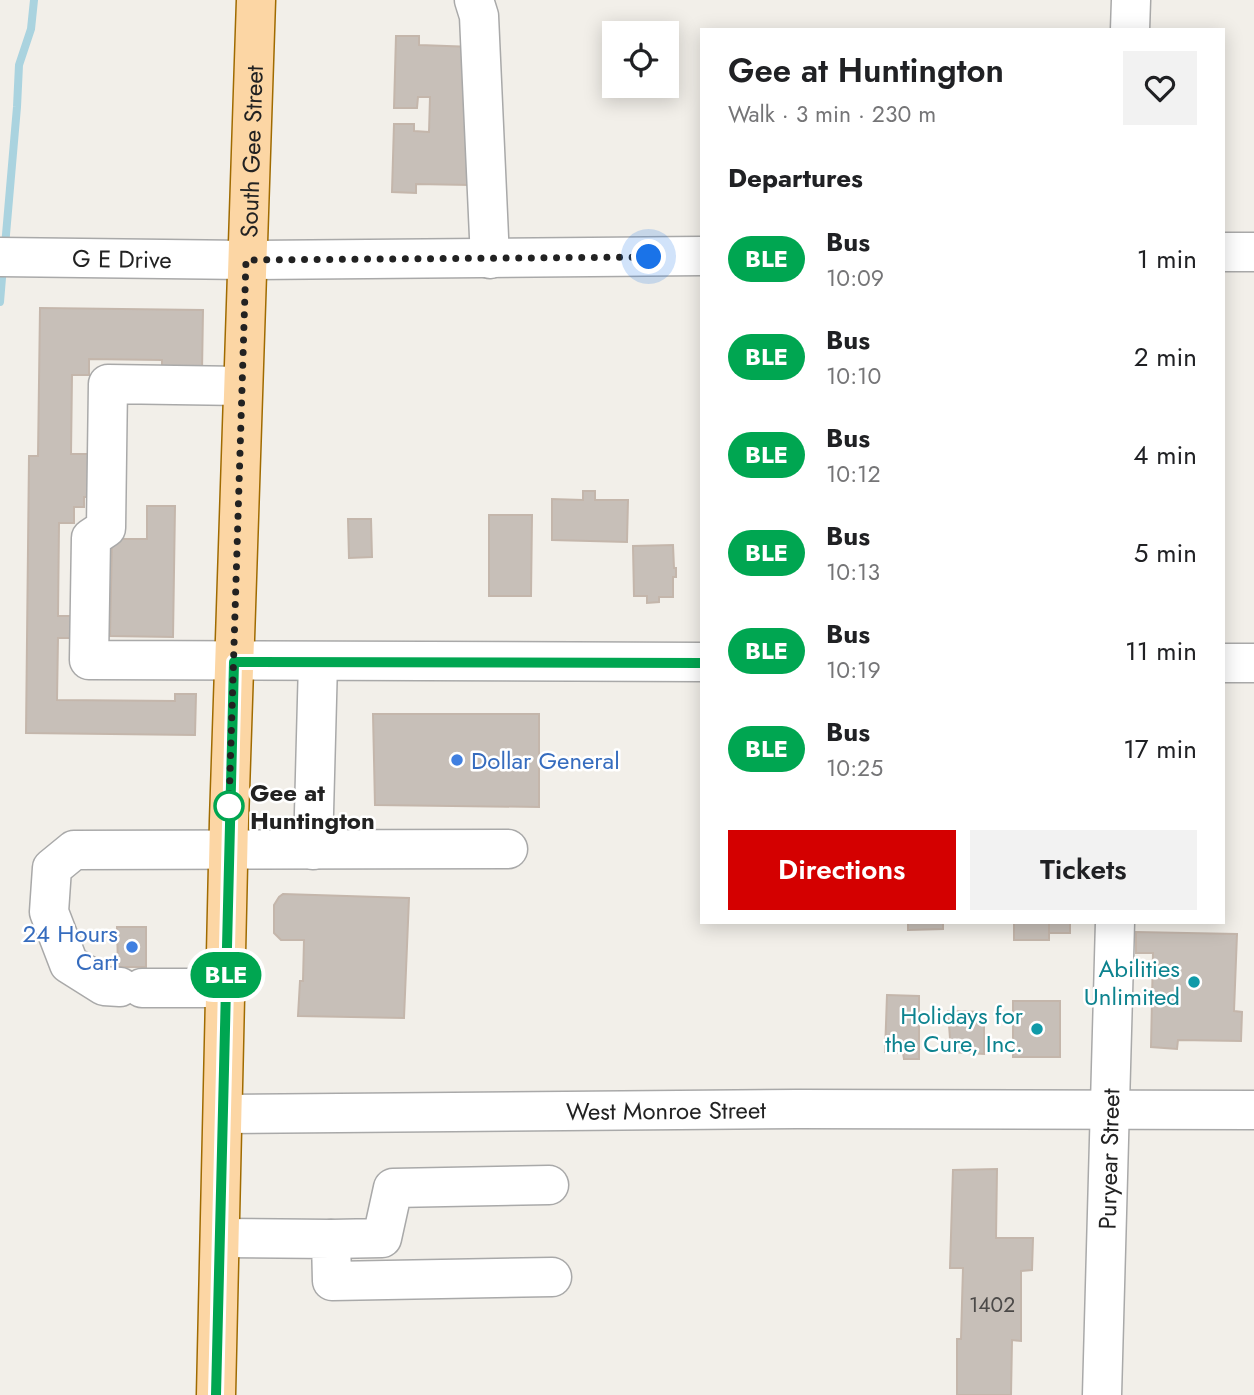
<!DOCTYPE html>
<html lang="en">
<head>
<meta charset="utf-8">
<style>
	:root { --surface:#fff; --page:#f2f2f2; --text:#202124; --muted:#757577; --accent:#d40000 }
	body { margin:0; font-family:Jost,sans-serif; background:var(--page); color:var(--text); height:100vh; display:flex; flex-direction:column; font-size:26px; white-space:nowrap }
	* { box-sizing:border-box; margin:0 }
	p { font-size:23px; color:var(--muted) }
	.icon { flex:none; width:38px; height:38px; fill:none; stroke:currentColor; stroke-width:2; stroke-linecap:round; stroke-linejoin:round }
	.map { position:relative; flex:1; overflow:hidden }
	.details { position:absolute; left:700px; top:28px; width:525px; height:896px; display:flex; flex-direction:column; background:var(--surface); border-radius:0px; box-shadow:0 4px 18px #0003 }
	.details>* { flex:none }
	.badge { padding:0 14px; border-radius:23px; font-size:24px; line-height:46px }
	.controls { position:absolute; left:602px; top:21px; display:grid; gap:14px }
	.controls a { display:grid; place-items:center; width:77px; height:77px; border-radius:0px; background:var(--surface); box-shadow:0 4px 18px #0003; font-size:35px }
	.you { position:absolute; width:35px; height:35px; margin:-18px; border:5px solid #fff; border-radius:50%; background:#1a73e8; box-shadow:0 0 0 10px #1a73e833 }
	.map>.badge { position:absolute; translate:-50% -50%; box-shadow:0 0 0 4px #fff }
	h2 { padding:0 28px; font-size:26px; line-height:63px }
	.round { display:grid; place-items:center; flex:none; width:74px; height:74px; border-radius:0px; background:var(--page) }
	.summary { display:flex; align-items:center; justify-content:space-between; height:119px; padding:0 28px }
	h1 { font-size:33px; font-weight:600; line-height:52px }
	.cta { display:flex; gap:14px; margin-top:auto; padding:14px 28px }
	.cta a { flex:1; height:80px; border-radius:0px; background:var(--accent); color:#fff; font-size:28px; font-weight:600; line-height:80px; text-align:center }
	.cta a+a { background:var(--page); color:var(--text) }
	ul { padding:0; list-style:none }
	li { display:flex; align-items:center; gap:21px; height:98px; padding:0 28px }
	li div { flex:1 }
	li b { display:block; font-size:26px }
	li em { font-style:normal }
	li .badge { min-width:77px; font-weight:700; text-align:center }
	.map>svg:first-child { display:block }
	.lines { fill:none; stroke-linecap:round; stroke-linejoin:round }
	.stream { stroke:#aad3df; stroke-width:8 }
	.building { fill:#c7bfb8; stroke:#c4b6ab; stroke-width:2 }
	.minor-casing { stroke:#a9a9a9; stroke-width:41 }
	.major-casing { stroke:#a06b00; stroke-width:41 }
	.minor { stroke:#fff; stroke-width:38 }
	.major { stroke:#fcd6a4; stroke-width:38 }
	.line-casing { stroke:#fff; stroke-width:16 }
	.line { stroke:#00a651; stroke-width:10 }
	.walk { stroke:#222; stroke-width:7; stroke-dasharray:0 12.6 }
	.shop-dot { fill:#3f7fe0; stroke:#fff; stroke-width:2.5 }
	.stop-dot { fill:#fff; stroke:#00a651; stroke-width:3.5 }
	.culture-dot { fill:#0f9aa8; stroke:#fff; stroke-width:2.5 }
	.labels { text-anchor:middle; dominant-baseline:central; stroke-width:5; stroke-linejoin:round; paint-order:stroke }
	.number-label { font-size:21px; fill:#4b4948 }
	.street-label { font-size:24px; fill:#222; stroke:#fff }
	.shop-label { font-size:24px; fill:#366cbe; stroke:#fff; text-anchor:start }
	.stop-label { font-size:24px; font-weight:bold; fill:#222; stroke:#fff; text-anchor:start }
	.culture-label { font-size:24px; fill:#0d838f; stroke:#fff; text-anchor:end }
</style>
</head>
<body>
<div class="map">
<svg width="1254" height="1395" viewBox="0 0 1254 1395">
	<rect width="100%" height="100%" fill="#f2efe9"/>
	<g class="lines">
		<g class="stream">
			<polyline points="5,246 17,107 19,65 31,29 34,0"/>
			<polyline points="0,302 3,266"/>
		</g>
	</g>
	<g class="building">
		<polygon points="396,36 419,36 419,45 474,47 470,185 416,184 416,193 392,192 394,124 414,124 414,131 429,132 430,97 418,97 417,108 394,108"/>
		<polygon points="40,308 203,310 202,372 162,372 162,360 89,359 89,375 72,375 71,454 97,454 97,497 84,497 84,507 74,507 74,523 59,523 58,616 74,616 74,638 58,638 57,700 175,701 175,694 196,694 195,735 26,733 29,456 38,456"/>
		<polygon points="583,491 595,491 595,500 628,500 627,542 552,540 552,499 583,500"/>
		<polygon points="147,506 175,506 173,637 110,636 112,539 147,539"/>
		<polygon points="489,515 532,515 531,596 489,596"/>
		<polygon points="348,519 371,519 372,557 349,558"/>
		<polygon points="673,545 674,568 676,568 676,577 673,577 673,597 659,597 659,602 647,603 647,596 634,596 633,546"/>
		<polygon points="373,714 539,714 539,807 375,805"/>
		<polygon points="283,894 409,898 404,1018 298,1016 300,981 303,981 304,940 281,940 274,933 274,905 279,897"/>
		<polygon points="908,922 943,922 943,929 908,930"/>
		<rect x="1014" y="922" width="35" height="18"/>
		<rect x="1049" y="922" width="21" height="11"/>
		<polygon points="117,927 146,927 146,967 118,967"/>
		<polygon points="1136,932 1237,934 1234,1011 1242,1012 1241,1041 1178,1040 1177,1049 1151,1047 1153,953 1136,953"/>
		<polygon points="887,995 919,996 919,1059 904,1059 903,1053 885,1052"/>
		<rect x="1013" y="1001" width="47" height="56"/>
		<polygon points="948,1011 984,1012 984,1054 951,1052"/>
		<polygon points="997,1169 996,1238 1033,1238 1032,1270 1021,1271 1021,1341 1012,1340 1011,1395 957,1395 957,1339 961,1339 963,1268 950,1268 953,1170"/>
	</g>
	<g class="lines">
		<defs>
			<g id="minor">
				<polyline points="474,0 479,16 490,259"/>
				<polyline points="1130,30 1131,0"/>
				<polyline points="1223,252 1254,252"/>
				<path id="s1" d="M0,257L246,260L702,256"/>
				<polyline points="242,386 108,384 106,528 91,538 89,660 702,662"/>
				<polyline points="1223,663 1254,663"/>
				<polyline points="313,850 318,662"/>
				<polyline points="120,987 104,986 69,964 49,912 52,868 74,850 508,849"/>
				<polyline points="142,988 225,988"/>
				<path id="s2" d="M223,1114L797,1109L1254,1110"/>
				<polyline points="220,1238 331,1239 332,1281 552,1277"/>
				<polyline points="331,1239 382,1238 393,1188 549,1185"/>
				<path id="s3" d="M1102,1395L1115,922"/>
			</g>
			<g id="major">
				<path id="s4" d="M216,1395L229,821L256,0"/>
			</g>
		</defs>
		<use href="#minor" class="minor-casing"/>
		<use href="#major" class="major-casing"/>
		<use href="#minor" class="minor"/>
		<use href="#major" class="major"/>
	</g>
	<g class="lines">
		<defs>
			<polyline id="line" points="216,1395 234,662 702,663"/>
		</defs>
		<use href="#line" class="line-casing"/>
		<use href="#line" class="line"/>
		<polyline class="walk" points="229,806 246,260 649,257"/>
	</g>
	<g class="shop-dot">
		<circle cx="457" cy="760" r="7"/>
		<circle cx="132" cy="947" r="7"/>
	</g>
	<circle class="stop-dot" cx="229" cy="806" r="14"/>
	<g class="culture-dot">
		<circle cx="1194" cy="982" r="7"/>
		<circle cx="1037" cy="1029" r="7"/>
	</g>
	<g class="labels">
		<g class="number-label">
			<text x="992" y="1305">1402</text>
		</g>
		<g class="street-label">
			<text stroke="none"><textPath href="#s4" startOffset="1244">South Gee Street</textPath></text>
			<text stroke="none"><textPath href="#s1" startOffset="122">G E Drive</textPath></text>
			<text stroke="none"><textPath href="#s2" startOffset="443">West Monroe Street</textPath></text>
			<text stroke="none"><textPath href="#s3" startOffset="236">Puryear Street</textPath></text>
		</g>
		<g class="shop-label">
			<text x="471" y="760">Dollar General</text>
			<text x="118" y="933" text-anchor="end">24 Hours<tspan x="118" dy="28">Cart</tspan></text>
		</g>
		<g class="stop-label">
			<text x="250" y="792">Gee at<tspan x="250" dy="28">Huntington</tspan></text>
		</g>
		<g class="culture-label">
			<text x="1180" y="968">Abilities<tspan x="1180" dy="28">Unlimited</tspan></text>
			<text x="1023" y="1015">Holidays for<tspan x="1023" dy="28">the Cure, Inc.</tspan></text>
		</g>
	</g>
</svg>
<div class="controls">
<a><svg class="icon" aria-label="locate" viewBox="0 0 24 24"><circle cx="12" cy="12" r="6"/><path d="M12 2v4M12 18v4M2 12h4M18 12h4"/></svg></a>
</div>
<div class="you" style="left:649px;top:257px"></div>
<b class="badge" style="left:226px;top:975px;background:#00a651;color:#fff">BLE</b>
<section class="details">
<div class="summary"><div><h1>Gee at Huntington</h1><p>Walk · 3 min · 230 m</p></div><a class="round"><svg class="icon" aria-label="heart" viewBox="0 0 24 24"><path d="M12 20l-8-8c-3-5 5-10 8-4 3-6 11-1 8 4z"/></svg></a></div>
<h2>Departures</h2>
<ul>
<li><span class="badge" style="background:#00a651;color:#fff">BLE</span><div><b>Bus</b><p>10:09</p></div><em>1 min</em></li>
<li><span class="badge" style="background:#00a651;color:#fff">BLE</span><div><b>Bus</b><p>10:10</p></div><em>2 min</em></li>
<li><span class="badge" style="background:#00a651;color:#fff">BLE</span><div><b>Bus</b><p>10:12</p></div><em>4 min</em></li>
<li><span class="badge" style="background:#00a651;color:#fff">BLE</span><div><b>Bus</b><p>10:13</p></div><em>5 min</em></li>
<li><span class="badge" style="background:#00a651;color:#fff">BLE</span><div><b>Bus</b><p>10:19</p></div><em>11 min</em></li>
<li><span class="badge" style="background:#00a651;color:#fff">BLE</span><div><b>Bus</b><p>10:25</p></div><em>17 min</em></li>
</ul>
<div class="cta"><a>Directions</a><a>Tickets</a></div>
</section>
</div>
</body>
</html>
